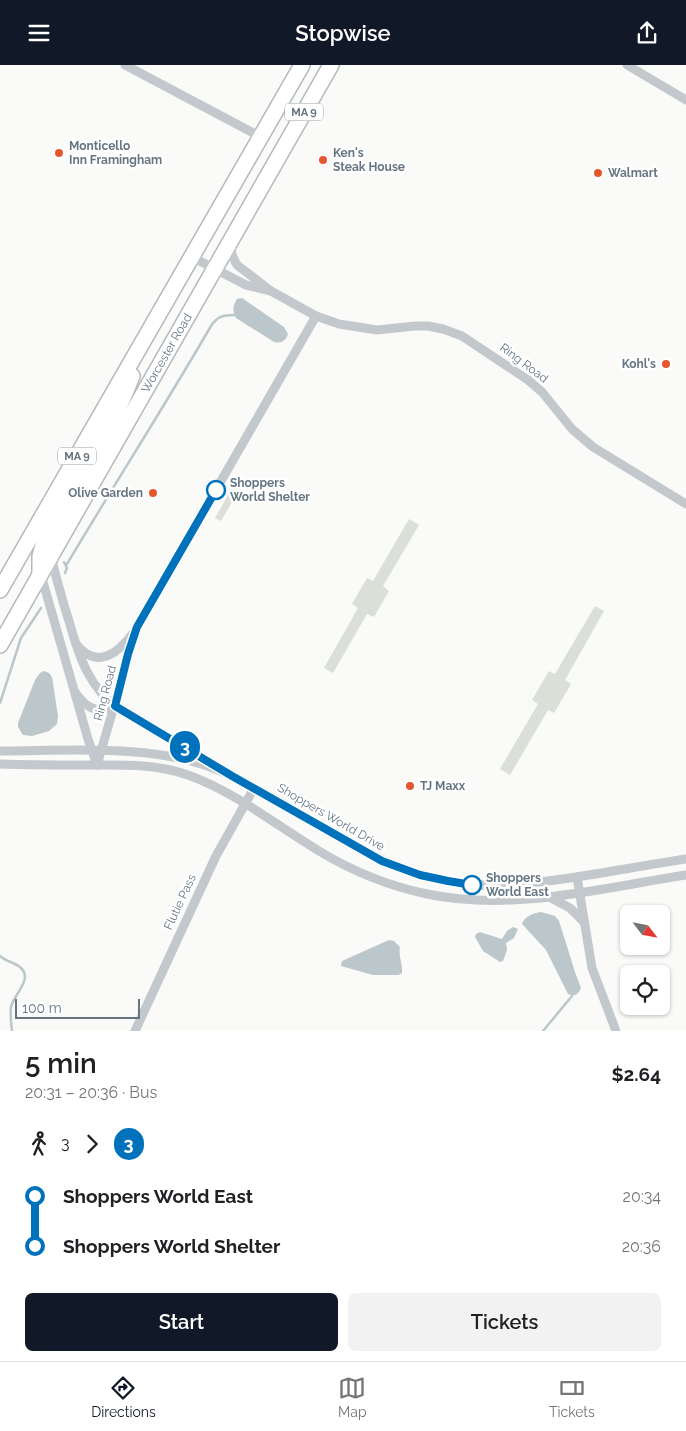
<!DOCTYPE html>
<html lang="en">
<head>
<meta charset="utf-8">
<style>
	:root { --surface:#fff; --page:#f2f2f2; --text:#202124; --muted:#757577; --line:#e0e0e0; --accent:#111827 }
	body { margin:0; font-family:Raleway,sans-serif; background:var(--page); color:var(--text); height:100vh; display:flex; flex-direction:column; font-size:19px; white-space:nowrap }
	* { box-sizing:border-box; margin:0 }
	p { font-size:16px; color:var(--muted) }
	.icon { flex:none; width:28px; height:28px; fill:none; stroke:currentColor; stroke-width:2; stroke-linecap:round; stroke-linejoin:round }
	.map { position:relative; height:966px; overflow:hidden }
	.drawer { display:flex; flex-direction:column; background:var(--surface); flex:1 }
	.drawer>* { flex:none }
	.badge { padding:0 10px; border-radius:16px; font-size:18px; line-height:32px }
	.needle { width:32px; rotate:122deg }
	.controls { position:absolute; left:620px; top:840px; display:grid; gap:10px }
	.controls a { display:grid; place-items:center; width:50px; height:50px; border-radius:8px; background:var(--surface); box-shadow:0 1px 4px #0004; font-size:25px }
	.scale { position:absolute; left:15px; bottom:12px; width:125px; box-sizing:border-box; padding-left:5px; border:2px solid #657683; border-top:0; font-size:14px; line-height:18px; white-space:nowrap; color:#657683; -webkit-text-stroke:4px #fff; paint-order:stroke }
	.map>.badge { position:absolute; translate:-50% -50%; box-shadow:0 0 0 2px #fff }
	.legs { display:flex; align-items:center; gap:8px; height:55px; padding:0 25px; font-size:16px }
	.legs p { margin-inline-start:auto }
	.summary { display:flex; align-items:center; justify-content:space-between; height:85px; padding:0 25px }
	h1 { font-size:28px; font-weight:600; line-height:38px }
	.cta { display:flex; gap:10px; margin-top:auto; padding:10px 25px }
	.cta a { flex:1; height:58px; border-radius:8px; background:var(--accent); color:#fff; font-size:20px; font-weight:600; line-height:58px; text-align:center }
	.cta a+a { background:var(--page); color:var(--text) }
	ul { padding:0 25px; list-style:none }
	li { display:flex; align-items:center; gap:18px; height:50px; font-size:19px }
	li i { display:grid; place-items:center; width:8px; height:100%; margin:0 6px; background:currentColor }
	li i::after { content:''; width:12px; height:12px; margin:-6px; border:4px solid; border-radius:50%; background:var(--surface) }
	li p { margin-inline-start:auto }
	li:first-child i { background:linear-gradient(#0000 50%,currentColor 0) }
	li:last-child i { background:linear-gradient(currentColor 50%,#0000 0) }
	header { display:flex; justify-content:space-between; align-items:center; height:65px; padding:0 25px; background:var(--accent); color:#fff; font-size:22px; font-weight:600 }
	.tab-bar { display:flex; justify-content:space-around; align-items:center; height:70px; border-top:1px solid var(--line); background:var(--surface); font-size:14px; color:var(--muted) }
	.tab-bar a { display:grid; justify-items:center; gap:2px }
	.tab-bar .on { color:var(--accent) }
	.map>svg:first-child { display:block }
	.green { fill:#dadfd7 }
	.water { fill:#bbc7cb }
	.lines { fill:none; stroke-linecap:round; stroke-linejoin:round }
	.stream { stroke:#bbc7cb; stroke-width:2.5 }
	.trunk-casing { stroke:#b4b9bd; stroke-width:18 }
	.minor { stroke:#c3c8cc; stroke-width:9 }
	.trunk { stroke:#fff; stroke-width:15 }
	.line-1-casing { stroke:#fff; stroke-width:11 }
	.line-1 { stroke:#0072bc; stroke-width:8 }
	.poi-dot { fill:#e4572e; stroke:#fff; stroke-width:2 }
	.stop-1-dot { fill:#fff; stroke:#0072bc; stroke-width:2.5 }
	.labels { text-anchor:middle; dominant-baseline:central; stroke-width:5; stroke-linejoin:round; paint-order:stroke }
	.shield { fill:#fff; stroke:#939fa8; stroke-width:1 }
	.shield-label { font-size:11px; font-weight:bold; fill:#657683 }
	.poi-label { font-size:12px; font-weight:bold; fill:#657683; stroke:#fff; text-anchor:start }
	.street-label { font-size:12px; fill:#657683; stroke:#fff }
	.stop-label { font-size:12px; font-weight:bold; fill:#657683; stroke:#fff; text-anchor:start }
</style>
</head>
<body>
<header><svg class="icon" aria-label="menu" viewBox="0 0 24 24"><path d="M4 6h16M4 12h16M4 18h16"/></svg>Stopwise<svg class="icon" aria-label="share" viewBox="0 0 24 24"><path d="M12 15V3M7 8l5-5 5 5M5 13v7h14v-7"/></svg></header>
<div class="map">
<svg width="686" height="966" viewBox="0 0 686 966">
	<rect width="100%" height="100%" fill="#fafaf8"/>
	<g class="green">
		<polygon points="239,411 245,415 221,456 215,453"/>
		<polygon points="409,454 419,460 383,521 389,526 374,552 367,549 333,608 324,603 358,543 352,539 367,513 373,516"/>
		<polygon points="595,541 604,546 565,615 571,619 554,648 548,645 510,710 500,704 538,639 532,635 549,606 555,609"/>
	</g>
	<g class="water">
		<path d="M242,233L284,262L288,269C286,275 282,279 274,277L236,253C232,247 233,240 237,234Z"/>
		<polygon points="44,606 49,608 52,612 58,651 57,659 49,666 32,671 23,670 18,662 18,658 35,615 40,608"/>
		<path d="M541,847L555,851L559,856L575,907L581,923C578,930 574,932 568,929L546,885L522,859C525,851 533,848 541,847Z"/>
		<polygon points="513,862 518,864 514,873 506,878 507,885 503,896 500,897 483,886 475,872 476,869 480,867 502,874 507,866"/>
		<path d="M389,875L394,876L400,882C398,891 403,899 402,908L398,910H373L341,901L342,896Z"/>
	</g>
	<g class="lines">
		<g class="stream">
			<polyline points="64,497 67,503 65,508"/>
			<path d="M67,499C114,420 164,342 211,261C217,252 222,250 234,250"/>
			<polyline points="0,638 21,573 41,543"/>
			<path d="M0,891C6,897 15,897 21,903C33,914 14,929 11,942C10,950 11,958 12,966"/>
			<polyline points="543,966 572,931"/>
		</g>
		<defs>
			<g id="trunk">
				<path d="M40,510V491L46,470C75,418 111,368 132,311"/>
				<polyline points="0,525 302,0"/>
				<path id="s1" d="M0,580L331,0"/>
			</g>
		</defs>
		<use href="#trunk" class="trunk-casing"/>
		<g class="minor">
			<polyline points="125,0 261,72"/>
			<polyline points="627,0 686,35"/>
			<polyline points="231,178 232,190 237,200 271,226"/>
			<polyline points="192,192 246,220 271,226 316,251 339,259 377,265 415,261 428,261 443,264 462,271 528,315 542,327 572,364 593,382 686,439"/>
			<path d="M54,489L53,500C58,519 63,538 69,556C79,592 89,623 120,645L211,698"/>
			<polyline points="41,510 88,674 97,700"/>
			<path d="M76,579C97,605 118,589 134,567L316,251"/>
			<path d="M75,627C87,644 95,648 115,641"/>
			<path d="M0,686C69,686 156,678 220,706C297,739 362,800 447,816C488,824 529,819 570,813C609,807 647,800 686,794"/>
			<path d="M0,699C28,700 56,700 83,700C119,700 154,698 188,710C235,727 276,760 319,786C352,806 389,821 427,829C513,847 601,823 686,810"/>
			<polyline points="97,700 134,572"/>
			<polyline points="577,812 592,903 616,966"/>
			<polyline points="549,832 570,843 584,857"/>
			<polyline points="135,966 216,791 254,723"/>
		</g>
		<use href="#trunk" class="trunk"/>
	</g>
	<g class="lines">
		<defs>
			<polyline id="line-1" points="216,425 137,562 128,589 115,641 232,711 382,796 420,810 448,816 472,820"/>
		</defs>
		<use href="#line-1" class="line-1-casing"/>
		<use href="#line-1" class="line-1"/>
	</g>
	<g class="poi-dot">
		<circle cx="59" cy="88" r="5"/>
		<circle cx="323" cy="95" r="5"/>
		<circle cx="598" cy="108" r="5"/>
		<circle cx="666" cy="299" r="5"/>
		<circle cx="153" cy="428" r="5"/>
		<circle cx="410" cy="721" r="5"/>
	</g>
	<g class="stop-1-dot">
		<circle cx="216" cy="425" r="9"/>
		<circle cx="472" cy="820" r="9"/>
	</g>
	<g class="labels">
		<g class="shield">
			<rect x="285" y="38.5" width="38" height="17" rx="4"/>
			<rect x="58" y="382.5" width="38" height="17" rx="4"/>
		</g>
		<g class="shield-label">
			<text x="304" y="47">MA 9</text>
			<text x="77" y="391">MA 9</text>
		</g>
		<g class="poi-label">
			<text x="69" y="81">Monticello<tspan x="69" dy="14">Inn Framingham</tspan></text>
			<text x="333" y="88">Ken's<tspan x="333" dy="14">Steak House</tspan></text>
			<text x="608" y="108">Walmart</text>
			<text x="656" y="299" text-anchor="end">Kohl's</text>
			<text x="143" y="428" text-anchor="end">Olive Garden</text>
			<text x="420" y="721">TJ Maxx</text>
		</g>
		<g class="street-label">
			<text stroke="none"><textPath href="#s1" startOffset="336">Worcester Road</textPath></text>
			<text transform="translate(524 298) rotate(37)">Ring Road</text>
			<text transform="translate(105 628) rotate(-75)">Ring Road</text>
			<text transform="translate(331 752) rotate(30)">Shoppers World Drive</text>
			<text transform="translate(180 837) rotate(-65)">Flutie Pass</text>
		</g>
		<g class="stop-label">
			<text x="230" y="418">Shoppers<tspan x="230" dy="14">World Shelter</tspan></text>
			<text x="486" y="813">Shoppers<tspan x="486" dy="14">World East</tspan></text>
		</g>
	</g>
</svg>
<div class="controls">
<a><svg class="needle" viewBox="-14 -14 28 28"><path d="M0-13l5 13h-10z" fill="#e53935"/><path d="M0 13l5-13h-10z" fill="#757577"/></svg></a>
<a><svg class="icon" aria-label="locate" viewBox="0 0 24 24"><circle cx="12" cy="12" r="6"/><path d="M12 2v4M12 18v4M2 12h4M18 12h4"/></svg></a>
</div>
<div class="scale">100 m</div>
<b class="badge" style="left:185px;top:682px;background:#0072bc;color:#fff">3</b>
</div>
<section class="drawer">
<div class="summary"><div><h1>5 min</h1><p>20:31 – 20:36 · Bus</p></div><b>$2.64</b></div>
<div class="legs"><svg class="icon" aria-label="walk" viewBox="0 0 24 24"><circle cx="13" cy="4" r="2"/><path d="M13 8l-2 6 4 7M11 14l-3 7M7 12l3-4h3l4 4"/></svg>3<svg class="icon" aria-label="forward" viewBox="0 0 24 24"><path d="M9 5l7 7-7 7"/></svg><b class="badge" style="background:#0072bc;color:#fff">3</b></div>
<ul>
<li><i style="color:#0072bc"></i><b>Shoppers World East</b><p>20:34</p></li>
<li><i style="color:#0072bc"></i><b>Shoppers World Shelter</b><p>20:36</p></li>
</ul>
<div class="cta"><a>Start</a><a>Tickets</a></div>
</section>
<nav class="tab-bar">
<a class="on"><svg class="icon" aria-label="directions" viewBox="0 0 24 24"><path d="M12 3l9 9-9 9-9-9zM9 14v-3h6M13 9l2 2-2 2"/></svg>Directions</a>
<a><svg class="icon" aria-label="map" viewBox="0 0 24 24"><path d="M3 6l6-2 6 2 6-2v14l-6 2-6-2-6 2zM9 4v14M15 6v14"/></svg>Map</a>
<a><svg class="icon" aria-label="tickets" viewBox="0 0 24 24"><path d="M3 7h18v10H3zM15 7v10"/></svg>Tickets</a>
</nav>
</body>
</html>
